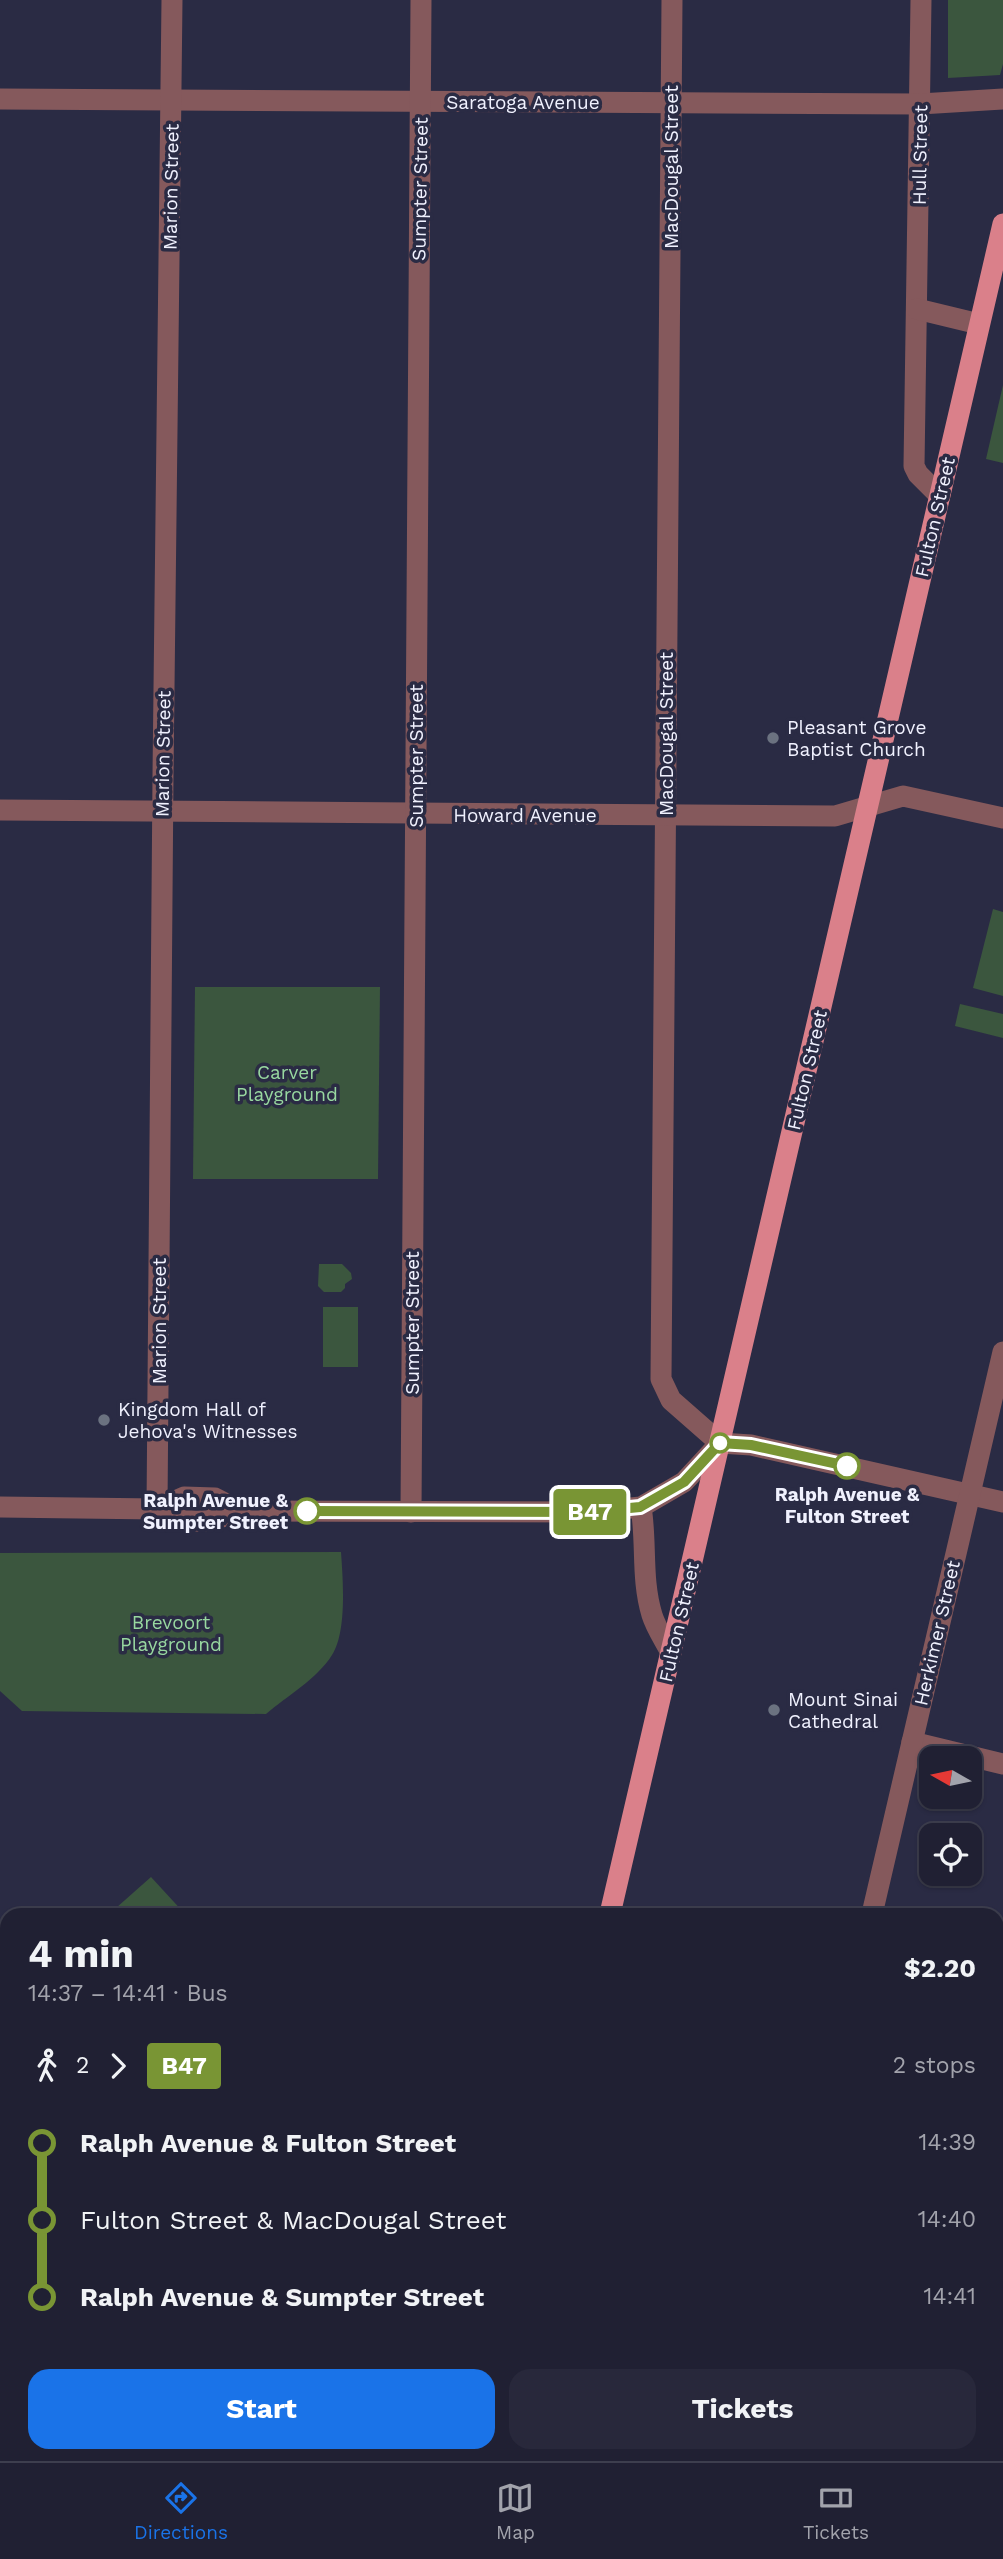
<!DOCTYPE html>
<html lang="en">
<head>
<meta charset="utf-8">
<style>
	:root { --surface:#202033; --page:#28283b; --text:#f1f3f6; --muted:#a2a3ac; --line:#3d3e4e; --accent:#1a73e8 }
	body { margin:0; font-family:"Work Sans",sans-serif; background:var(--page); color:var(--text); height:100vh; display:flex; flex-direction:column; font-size:26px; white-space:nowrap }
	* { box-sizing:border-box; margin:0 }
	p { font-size:23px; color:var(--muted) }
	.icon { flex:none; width:38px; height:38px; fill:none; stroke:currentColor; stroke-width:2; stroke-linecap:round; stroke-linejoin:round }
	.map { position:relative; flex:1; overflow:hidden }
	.side { position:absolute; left:0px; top:1908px; width:1004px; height:555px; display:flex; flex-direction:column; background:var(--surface); border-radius:21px 21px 0 0; box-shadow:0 2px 5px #0004,0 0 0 2px var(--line) }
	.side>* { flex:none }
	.badge { padding:0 14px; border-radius:5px; font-size:24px; line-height:46px }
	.needle { width:46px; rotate:279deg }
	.buttons { position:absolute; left:919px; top:1746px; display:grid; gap:14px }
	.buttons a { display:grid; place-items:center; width:63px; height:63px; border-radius:14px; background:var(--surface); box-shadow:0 2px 5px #0004,0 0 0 2px var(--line); font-size:35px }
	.map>.badge { position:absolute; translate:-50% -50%; box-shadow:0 0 0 4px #fff }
	.legs { display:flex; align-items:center; gap:10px; height:77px; padding:0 28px; font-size:23px }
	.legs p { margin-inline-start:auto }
	.headline { display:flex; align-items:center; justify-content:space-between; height:119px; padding:0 28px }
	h1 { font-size:38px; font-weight:700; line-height:52px }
	.action { display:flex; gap:14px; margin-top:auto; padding:14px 28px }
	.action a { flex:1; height:80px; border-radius:21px; background:var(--accent); color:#fff; font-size:28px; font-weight:700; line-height:80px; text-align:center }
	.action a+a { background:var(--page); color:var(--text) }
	ul { padding:0 28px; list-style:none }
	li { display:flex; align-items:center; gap:24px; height:77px; font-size:26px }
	li i { display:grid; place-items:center; width:10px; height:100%; margin:0 9px; background:currentColor }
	li i::after { content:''; width:18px; height:18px; margin:-9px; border:5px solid; border-radius:50%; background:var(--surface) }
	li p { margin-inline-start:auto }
	li:first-child i { background:linear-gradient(#0000 50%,currentColor 0) }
	li:last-child i { background:linear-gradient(currentColor 50%,#0000 0) }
	.dock { display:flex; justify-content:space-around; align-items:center; height:98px; border-top:2px solid var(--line); background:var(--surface); font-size:19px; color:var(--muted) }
	.dock a { display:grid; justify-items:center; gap:4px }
	.dock .on { color:var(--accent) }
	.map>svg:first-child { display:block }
	.green { fill:#3b563e }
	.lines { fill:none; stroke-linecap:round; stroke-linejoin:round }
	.minor { stroke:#85595c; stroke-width:21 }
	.major { stroke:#da808a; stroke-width:21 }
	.line-1-casing { stroke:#fff; stroke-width:16 }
	.line-1 { stroke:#799534; stroke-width:10 }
	.worship-dot { fill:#6b7280; stroke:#2a2b44; stroke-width:2.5 }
	.stop-1-dot { fill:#fff; stroke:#799534; stroke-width:3.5 }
	.labels { text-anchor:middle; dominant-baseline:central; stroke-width:7; stroke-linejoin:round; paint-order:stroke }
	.street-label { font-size:19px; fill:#f0f1fe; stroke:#2a2b44 }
	.poi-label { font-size:19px; fill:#f0f1fe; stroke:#2a2b44; text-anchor:start }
	.park-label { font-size:19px; fill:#98d8a0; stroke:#2a2b44 }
	.stop-label { font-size:19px; font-weight:bold; fill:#f0f1fe; stroke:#2a2b44 }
</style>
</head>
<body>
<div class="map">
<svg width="1003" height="2461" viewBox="0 0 1003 2461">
	<rect width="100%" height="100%" fill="#2a2b44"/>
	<g class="green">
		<polygon points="948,0 1003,0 1003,64 1000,75 948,78"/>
		<polygon points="1003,385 1003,463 986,459"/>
		<polygon points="993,909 1003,912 1003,996 973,988"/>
		<polygon points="195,987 380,987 378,1179 193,1179"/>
		<polygon points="960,1004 1003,1014 1003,1038 955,1026"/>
		<polygon points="319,1264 342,1264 351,1273 352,1279 345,1284 345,1288 341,1292 324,1292 318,1286"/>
		<rect x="323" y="1307" width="35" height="60"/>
		<path d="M341,1552C343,1579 347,1632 332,1655C317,1679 287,1696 266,1714L22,1711L0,1691V1553Z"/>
		<polygon points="151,1877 185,1914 122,1914 116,1908"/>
	</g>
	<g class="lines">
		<g class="minor">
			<polyline points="672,0 661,1379 671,1400 720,1443"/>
			<polyline points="921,0 914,466 918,474 940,496"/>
			<polyline points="0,99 920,104 1003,99"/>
			<polyline points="917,309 979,324"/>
			<polyline points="0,810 835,816 903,796 1003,818"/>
			<polyline points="0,1507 157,1509 184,1497 215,1498 240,1511"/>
			<path d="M641,1507C647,1543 641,1579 652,1615C656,1628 665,1641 671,1653"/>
			<polyline points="157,1509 163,775 172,0"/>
			<path d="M157,1509C194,1526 203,1524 240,1511L588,1512L641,1507L684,1482L720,1443L751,1445L1003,1502"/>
			<polyline points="411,1512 421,0"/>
			<polyline points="912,1742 1003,1764"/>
			<polyline points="872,1914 1003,1352"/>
			<polyline points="998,2019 1003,2021"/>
			<polyline points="998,2280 1003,2282"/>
			<polyline points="0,2346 7,2346"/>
			<polyline points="153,2461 153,2455"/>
			<polyline points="398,2461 398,2455"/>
			<polyline points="745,2461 746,2455"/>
		</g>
		<g class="major">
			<polyline points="610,1914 1003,224"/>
			<polyline points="483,2461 484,2455"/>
		</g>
	</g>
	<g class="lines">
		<defs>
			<polyline id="line-1" points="307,1511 588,1512 640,1507 684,1482 720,1443 751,1445 847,1466"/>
		</defs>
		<use href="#line-1" class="line-1-casing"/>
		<use href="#line-1" class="line-1"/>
	</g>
	<g class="worship-dot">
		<circle cx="773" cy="738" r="7"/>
		<circle cx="104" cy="1420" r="7"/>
		<circle cx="774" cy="1710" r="7"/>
	</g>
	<g class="stop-1-dot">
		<circle cx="720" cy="1443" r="9"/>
		<circle cx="847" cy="1466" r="12"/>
		<circle cx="307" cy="1511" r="12"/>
	</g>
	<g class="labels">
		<g class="street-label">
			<text x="523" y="102">Saratoga Avenue</text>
			<text transform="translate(920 155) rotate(-89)">Hull Street</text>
			<text transform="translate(671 167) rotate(-90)">MacDougal Street</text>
			<text transform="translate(171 187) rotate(-89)">Marion Street</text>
			<text transform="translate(420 189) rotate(-89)">Sumpter Street</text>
			<text transform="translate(935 517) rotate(-77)">Fulton Street</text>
			<text transform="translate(666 734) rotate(-90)">MacDougal Street</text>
			<text transform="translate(163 754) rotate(-89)">Marion Street</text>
			<text transform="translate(416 756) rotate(-90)">Sumpter Street</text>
			<text x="525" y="815">Howard Avenue</text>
			<text transform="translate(807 1070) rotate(-77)">Fulton Street</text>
			<text transform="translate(159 1321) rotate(-90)">Marion Street</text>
			<text transform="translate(412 1323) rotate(-90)">Sumpter Street</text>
			<text transform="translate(679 1622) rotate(-77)">Fulton Street</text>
			<text transform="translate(937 1633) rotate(-77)">Herkimer Street</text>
		</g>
		<g class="poi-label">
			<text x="787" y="727">Pleasant Grove<tspan x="787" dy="22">Baptist Church</tspan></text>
			<text x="118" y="1409">Kingdom Hall of<tspan x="118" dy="22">Jehova's Witnesses</tspan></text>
			<text x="788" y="1699">Mount Sinai<tspan x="788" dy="22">Cathedral</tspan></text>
		</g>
		<g class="park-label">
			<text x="287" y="1072">Carver<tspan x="287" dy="22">Playground</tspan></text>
			<text x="171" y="1622">Brevoort<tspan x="171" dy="22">Playground</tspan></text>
		</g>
		<g class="stop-label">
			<text x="847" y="1494">Ralph Avenue &amp;<tspan x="847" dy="22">Fulton Street</tspan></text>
			<text x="288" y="1500" text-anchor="end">Ralph Avenue &amp;<tspan x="288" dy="22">Sumpter Street</tspan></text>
		</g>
	</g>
</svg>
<div class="buttons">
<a><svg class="needle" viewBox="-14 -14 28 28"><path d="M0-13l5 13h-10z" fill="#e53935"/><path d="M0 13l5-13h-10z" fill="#a2a3ac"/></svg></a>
<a><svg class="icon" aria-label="locate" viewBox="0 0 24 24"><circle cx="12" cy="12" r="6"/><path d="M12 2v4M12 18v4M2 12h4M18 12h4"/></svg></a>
</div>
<b class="badge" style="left:590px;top:1512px;background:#799534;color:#fff">B47</b>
<section class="side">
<div class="headline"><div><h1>4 min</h1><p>14:37 – 14:41 · Bus</p></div><b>$2.20</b></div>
<div class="legs"><svg class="icon" aria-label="walk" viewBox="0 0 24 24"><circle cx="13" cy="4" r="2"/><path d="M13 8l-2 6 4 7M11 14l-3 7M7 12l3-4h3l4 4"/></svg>2<svg class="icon" aria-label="forward" viewBox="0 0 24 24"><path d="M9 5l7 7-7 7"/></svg><b class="badge" style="background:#799534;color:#fff">B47</b><p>2 stops</p></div>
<ul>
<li><i style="color:#799534"></i><b>Ralph Avenue &amp; Fulton Street</b><p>14:39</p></li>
<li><i style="color:#799534"></i><span>Fulton Street &amp; MacDougal Street</span><p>14:40</p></li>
<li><i style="color:#799534"></i><b>Ralph Avenue &amp; Sumpter Street</b><p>14:41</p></li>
</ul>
<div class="action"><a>Start</a><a>Tickets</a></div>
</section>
</div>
<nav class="dock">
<a class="on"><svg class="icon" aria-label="directions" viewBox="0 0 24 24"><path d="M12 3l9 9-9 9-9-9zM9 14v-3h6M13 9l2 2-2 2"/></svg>Directions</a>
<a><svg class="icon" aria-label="map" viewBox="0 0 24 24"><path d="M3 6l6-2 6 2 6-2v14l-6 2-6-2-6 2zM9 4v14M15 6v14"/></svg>Map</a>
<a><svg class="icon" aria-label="tickets" viewBox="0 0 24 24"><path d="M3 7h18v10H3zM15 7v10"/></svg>Tickets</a>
</nav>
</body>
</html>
